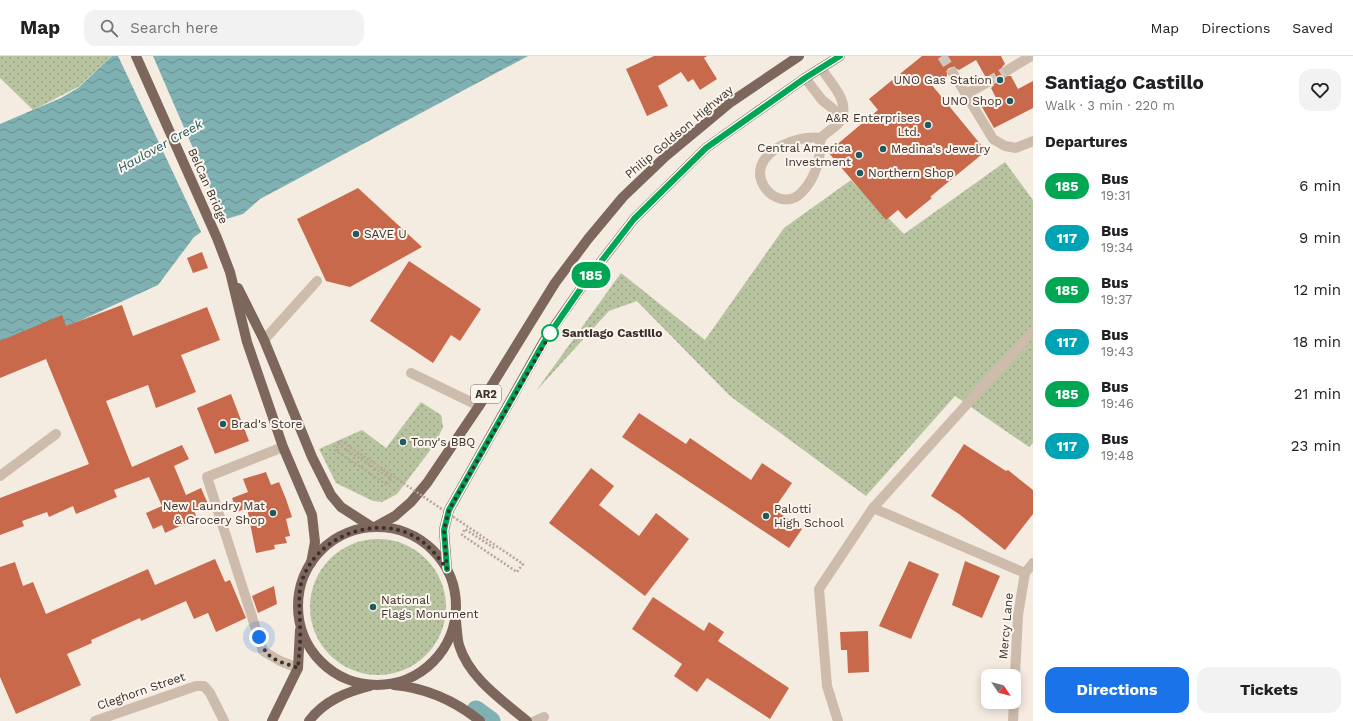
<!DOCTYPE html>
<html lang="en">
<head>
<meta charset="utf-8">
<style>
	:root { --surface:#fff; --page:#f2f2f2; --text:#202124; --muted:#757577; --line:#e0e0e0; --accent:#1a73e8 }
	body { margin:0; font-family:"Work Sans",sans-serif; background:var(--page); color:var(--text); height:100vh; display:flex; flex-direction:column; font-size:15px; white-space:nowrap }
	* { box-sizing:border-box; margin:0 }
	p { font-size:13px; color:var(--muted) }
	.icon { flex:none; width:22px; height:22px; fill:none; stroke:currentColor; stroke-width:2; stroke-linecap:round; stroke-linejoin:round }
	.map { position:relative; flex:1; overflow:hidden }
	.drawer { display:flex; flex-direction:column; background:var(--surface); width:320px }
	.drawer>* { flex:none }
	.badge { padding:0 8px; border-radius:13px; font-size:14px; line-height:26px }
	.needle { width:26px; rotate:125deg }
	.controls { position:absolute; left:981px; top:613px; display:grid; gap:8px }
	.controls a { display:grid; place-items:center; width:40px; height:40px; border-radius:8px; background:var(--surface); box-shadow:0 2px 10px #0003; font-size:20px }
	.you { position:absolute; width:20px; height:20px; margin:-10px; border:3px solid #fff; border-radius:50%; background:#1a73e8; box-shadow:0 0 0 6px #1a73e833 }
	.map>.badge { position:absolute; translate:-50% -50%; box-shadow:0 0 0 2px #fff }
	h2 { padding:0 12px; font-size:15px; line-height:36px }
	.round { display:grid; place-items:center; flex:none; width:42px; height:42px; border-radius:12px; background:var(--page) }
	.headline { display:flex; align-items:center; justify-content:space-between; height:68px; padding:0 12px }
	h1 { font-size:19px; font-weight:700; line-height:30px }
	.primary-button { display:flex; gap:8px; margin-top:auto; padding:8px 12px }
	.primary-button a { flex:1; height:46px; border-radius:12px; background:var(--accent); color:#fff; font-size:16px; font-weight:700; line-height:46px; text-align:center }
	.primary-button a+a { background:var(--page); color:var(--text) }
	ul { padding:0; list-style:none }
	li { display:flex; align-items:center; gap:12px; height:52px; padding:0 12px }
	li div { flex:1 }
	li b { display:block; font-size:15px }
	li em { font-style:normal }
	li .badge { min-width:44px; font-weight:700; text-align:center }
	header { display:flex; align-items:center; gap:24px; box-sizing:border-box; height:56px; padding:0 20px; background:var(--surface); border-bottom:1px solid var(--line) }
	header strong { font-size:19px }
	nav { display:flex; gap:22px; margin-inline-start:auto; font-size:14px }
	.search { width:280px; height:36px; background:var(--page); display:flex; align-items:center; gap:10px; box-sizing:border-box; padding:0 14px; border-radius:12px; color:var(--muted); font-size:15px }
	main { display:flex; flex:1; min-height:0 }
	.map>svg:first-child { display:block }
	.grass { fill:url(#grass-dots) }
	.water { fill:url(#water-waves) }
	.pier { fill:#f4ebe1 }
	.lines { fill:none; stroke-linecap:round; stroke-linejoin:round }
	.canal { stroke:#7fb0b2; stroke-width:19 }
	.building { fill:#c8694b }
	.minor-tunnel { stroke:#cfc6bd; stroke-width:10; stroke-dasharray:10 5; stroke-linecap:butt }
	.minor { stroke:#cdbbac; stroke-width:10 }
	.major { stroke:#7d675c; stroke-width:10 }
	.path-bridge { stroke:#b9a596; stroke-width:2.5; stroke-dasharray:2 2; stroke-linecap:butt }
	.line-casing { stroke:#fff; stroke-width:9 }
	.line { stroke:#00a651; stroke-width:6 }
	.walk { stroke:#3b302b; stroke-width:4; stroke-dasharray:0 7.2 }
	.poi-dot { fill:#1f5a5e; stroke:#fbf5ee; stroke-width:1.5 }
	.stop-dot { fill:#fff; stroke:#00a651; stroke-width:2 }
	.labels { text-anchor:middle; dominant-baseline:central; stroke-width:4; stroke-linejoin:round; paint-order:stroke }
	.shield { fill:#fbf5ee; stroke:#756b66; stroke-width:1 }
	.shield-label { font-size:11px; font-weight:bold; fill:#3b302b }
	.poi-label { font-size:12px; fill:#3b302b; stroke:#fbf5ee; text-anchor:start }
	.street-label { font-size:12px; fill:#3b302b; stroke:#fbf5ee }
	.stop-label { font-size:12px; font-weight:bold; fill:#3b302b; stroke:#fbf5ee; text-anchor:start }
	.water-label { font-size:13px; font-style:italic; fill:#1f5a5e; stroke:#fbf5ee }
</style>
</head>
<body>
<header>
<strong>Map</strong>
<div class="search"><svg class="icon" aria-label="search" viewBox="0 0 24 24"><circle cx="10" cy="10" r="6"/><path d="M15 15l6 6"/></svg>Search here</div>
<nav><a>Map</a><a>Directions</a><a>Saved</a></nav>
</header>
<main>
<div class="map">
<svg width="1033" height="665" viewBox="0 0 1033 665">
	<defs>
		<pattern id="grass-dots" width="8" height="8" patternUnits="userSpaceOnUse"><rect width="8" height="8" fill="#b8c4a0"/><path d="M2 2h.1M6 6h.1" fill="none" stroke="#97a083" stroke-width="1.8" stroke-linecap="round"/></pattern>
		<pattern id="water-waves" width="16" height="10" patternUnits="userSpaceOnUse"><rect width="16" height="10" fill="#7fb0b2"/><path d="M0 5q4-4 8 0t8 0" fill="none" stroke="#699091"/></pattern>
	</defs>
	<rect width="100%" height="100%" fill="#f4ebe1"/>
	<g class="grass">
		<polygon points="0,0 112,0 78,31 33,54 0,22"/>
		<polygon points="1005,106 1033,144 1033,387 1029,391 955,340 866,440 730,340 637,245 609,255 536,335 621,217 705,284 784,172 851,124 904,178"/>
		<polygon points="421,346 441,359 443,371 435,388 397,438 382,446 373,445 336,427 319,393 362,374 386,392"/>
		<circle cx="378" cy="551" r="68"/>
	</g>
	<polygon class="water" points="112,0 528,0 260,143 243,158 216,166 194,181 158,229 0,301 0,68 61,42 78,32"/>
	<polygon class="pier" points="118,0 153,0 225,166 217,168 202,178"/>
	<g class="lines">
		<polyline class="canal" points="476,654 491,665"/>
	</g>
	<g class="building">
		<polygon points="654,0 707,0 704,2 717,23 700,34 693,23 688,26 681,16 658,30 668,50 647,60 626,13"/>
		<polygon points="922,0 1001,0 1005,8 1002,11 1002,17 1005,20 1011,20 1018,33 1033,25 1033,52 994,72 982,51 997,44 991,32 994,29 993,23 989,20 985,20 976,4 959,14 953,11 949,12 947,14 947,20 931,28 986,95 930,141 932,142 906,163 898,154 886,164 828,96 878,54 869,43"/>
		<polygon points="358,132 422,191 350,231 326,225 297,163"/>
		<polygon points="202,196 208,212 193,217 187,202"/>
		<polygon points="409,205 481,253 460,285 451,279 433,307 370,265"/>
		<polygon points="122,249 133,280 207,251 220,284 181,299 196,336 156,352 148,329 106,345 132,411 182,389 189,403 174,410 186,439 201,432 208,448 194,455 197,462 165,477 162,469 153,473 146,457 162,450 149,421 114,434 117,441 76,458 73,450 49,461 47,456 22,465 24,470 0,479 0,442 89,408 46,303 0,322 0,285 62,259 66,270"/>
		<polygon points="231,338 249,385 215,398 197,352"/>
		<polygon points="639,357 686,388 690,382 751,424 762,407 792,427 774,453 802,473 789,492 622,381"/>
		<polygon points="964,388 1006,415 1008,414 1033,434 1033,458 1005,494 959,458 931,440"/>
		<polygon points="591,412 614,430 599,449 639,480 656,457 689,483 645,540 549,467"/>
		<polygon points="266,416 271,429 279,426 286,443 292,461 286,463 290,480 285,481 287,487 274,489 275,493 256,497 247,452 237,456 232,442 248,436 243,423"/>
		<polygon points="215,503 225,526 230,524 246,562 216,576 208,557 194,563 186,545 141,565 140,562 91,584 92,587 67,598 81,629 16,658 0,621 0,511 15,506 23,530 33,526 46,558 148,513 155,529"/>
		<polygon points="909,505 939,518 911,583 879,570"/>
		<polygon points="965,505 1000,520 982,562 952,549"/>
		<polygon points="274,530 277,548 258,557 252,540"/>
		<polygon points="653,541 704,575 709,566 724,576 718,585 789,632 770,663 707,622 697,636 674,620 682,608 632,573"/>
		<polygon points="868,575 869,616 848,617 847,594 841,594 840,576"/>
	</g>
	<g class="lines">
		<g class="minor-tunnel">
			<polyline points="942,0 953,17"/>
			<polyline points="988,26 1008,14"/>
		</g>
		<g class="minor">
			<path d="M821,12C830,27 852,46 840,65C836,72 827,75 822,81C819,85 820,92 820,96C818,111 812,126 801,137C777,161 733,112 783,89C796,83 807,80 821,82"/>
			<polyline points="1008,14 1031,0"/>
			<polyline points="953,17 993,83 1005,90 1016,92 1033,85"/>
			<polyline points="805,22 822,44 842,60"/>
			<polyline points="966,38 988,26"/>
			<polyline points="264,284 317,225"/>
			<polyline points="411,317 479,350"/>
			<polyline points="283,391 207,421 263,595 280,605 298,612"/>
			<polyline points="0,420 56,378"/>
			<polyline points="873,452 1033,275"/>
			<polyline points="1014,639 1018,559 1025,517 1033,507"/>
			<polyline points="95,665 196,630 204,630 210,637 224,665"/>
			<polyline points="535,665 544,661"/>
			<polyline points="838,665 827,630 819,533 873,452 1025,517"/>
			<polyline points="1013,665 1014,646"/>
		</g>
		<g class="major">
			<polyline points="136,0 217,182 230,216 247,286 283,391 312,459 315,486 311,507"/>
			<polyline points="238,232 264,284 312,401 331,439 341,451 372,471"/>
			<polyline points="375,471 395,460 411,446 427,427 479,350 555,227 588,183 623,141 666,100 731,46 799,0"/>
			<circle cx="377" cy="550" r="79"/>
			<polyline points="447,513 444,474 449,454 544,285 586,225 634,163 706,92 805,22 840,0"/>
			<path d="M456,565C457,573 457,582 459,589C469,622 502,644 527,665"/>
			<path d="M394,629C427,632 454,644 480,665"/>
			<polyline points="272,665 298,612 300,574"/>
			<path d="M309,665C324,645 346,636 370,630"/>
		</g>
		<polyline class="path-bridge" points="341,390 391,423 387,429 335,394 341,385 523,508 517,516 462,479 465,473 494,492"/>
	</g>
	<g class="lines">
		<defs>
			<polyline id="line" points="447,513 444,474 449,454 544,286 586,225 634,163 706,92 805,22 840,0"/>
		</defs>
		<use href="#line" class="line-casing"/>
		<use href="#line" class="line"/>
		<path class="walk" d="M259,581C266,604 276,604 298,612C299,598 301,584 300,570C300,555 298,542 301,528C314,480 377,457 417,482C430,490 438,501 447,513L444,474L449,454L553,273L550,277"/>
	</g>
	<g class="poi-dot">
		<circle cx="1000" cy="24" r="4"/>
		<circle cx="1010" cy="45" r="4"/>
		<circle cx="928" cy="69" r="4"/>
		<circle cx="883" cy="93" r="4"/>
		<circle cx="859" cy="99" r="4"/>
		<circle cx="860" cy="117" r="4"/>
		<circle cx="356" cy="178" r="4"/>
		<circle cx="223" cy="368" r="4"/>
		<circle cx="403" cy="386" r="4"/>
		<circle cx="273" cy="457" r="4"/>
		<circle cx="766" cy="460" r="4"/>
		<circle cx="373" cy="551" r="4"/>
	</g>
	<circle class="stop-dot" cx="550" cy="277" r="8"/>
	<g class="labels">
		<rect class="shield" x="471" y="329" width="30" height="18" rx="3"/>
		<g class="shield-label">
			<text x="486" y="338">AR2</text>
		</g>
		<g class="poi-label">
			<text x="992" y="24" text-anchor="end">UNO Gas Station</text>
			<text x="1002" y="45" text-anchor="end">UNO Shop</text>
			<text x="920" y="62" text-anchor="end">A&amp;R Enterprises<tspan x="920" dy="14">Ltd.</tspan></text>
			<text x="851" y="92" text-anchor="end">Central America<tspan x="851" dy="14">Investment</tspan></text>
			<text x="891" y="93">Medina's Jewelry</text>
			<text x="868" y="117">Northern Shop</text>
			<text x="364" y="178">SAVE U</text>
			<text x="231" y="368">Brad's Store</text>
			<text x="411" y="386">Tony's BBQ</text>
			<text x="265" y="450" text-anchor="end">New Laundry Mat<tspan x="265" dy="14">&amp; Grocery Shop</tspan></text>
			<text x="774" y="453">Palotti<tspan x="774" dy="14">High School</tspan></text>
			<text x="381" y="544">National<tspan x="381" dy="14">Flags Monument</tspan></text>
		</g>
		<g class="street-label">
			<text transform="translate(679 76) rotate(-40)">Philip Goldson Highway</text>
			<text transform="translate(208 130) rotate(66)">BelCan Bridge</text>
			<text transform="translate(1006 570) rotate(-85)">Mercy Lane</text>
			<text transform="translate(141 635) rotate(-19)">Cleghorn Street</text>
		</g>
		<g class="stop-label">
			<text x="562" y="277">Santiago Castillo</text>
		</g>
		<g class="water-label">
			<text transform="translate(160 90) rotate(-29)">Haulover Creek</text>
		</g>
	</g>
</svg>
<div class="controls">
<a><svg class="needle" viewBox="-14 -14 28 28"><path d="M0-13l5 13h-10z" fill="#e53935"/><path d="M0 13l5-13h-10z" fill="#757577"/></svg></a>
</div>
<div class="you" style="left:259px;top:581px"></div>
<b class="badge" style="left:591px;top:219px;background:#00a651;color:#fff">185</b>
</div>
<section class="drawer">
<div class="headline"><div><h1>Santiago Castillo</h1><p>Walk · 3 min · 220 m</p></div><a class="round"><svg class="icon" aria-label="heart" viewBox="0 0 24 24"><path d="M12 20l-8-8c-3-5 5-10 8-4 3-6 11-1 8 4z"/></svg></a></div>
<h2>Departures</h2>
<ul>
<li><span class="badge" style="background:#00a651;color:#fff">185</span><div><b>Bus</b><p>19:31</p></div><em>6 min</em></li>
<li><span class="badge" style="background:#00a3b4;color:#fff">117</span><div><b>Bus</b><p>19:34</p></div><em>9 min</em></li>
<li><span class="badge" style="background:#00a651;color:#fff">185</span><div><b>Bus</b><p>19:37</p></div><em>12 min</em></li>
<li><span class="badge" style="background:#00a3b4;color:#fff">117</span><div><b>Bus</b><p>19:43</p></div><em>18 min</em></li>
<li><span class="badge" style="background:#00a651;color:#fff">185</span><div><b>Bus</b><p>19:46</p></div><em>21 min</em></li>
<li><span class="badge" style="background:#00a3b4;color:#fff">117</span><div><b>Bus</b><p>19:48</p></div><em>23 min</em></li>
</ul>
<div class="primary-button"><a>Directions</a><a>Tickets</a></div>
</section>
</main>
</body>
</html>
